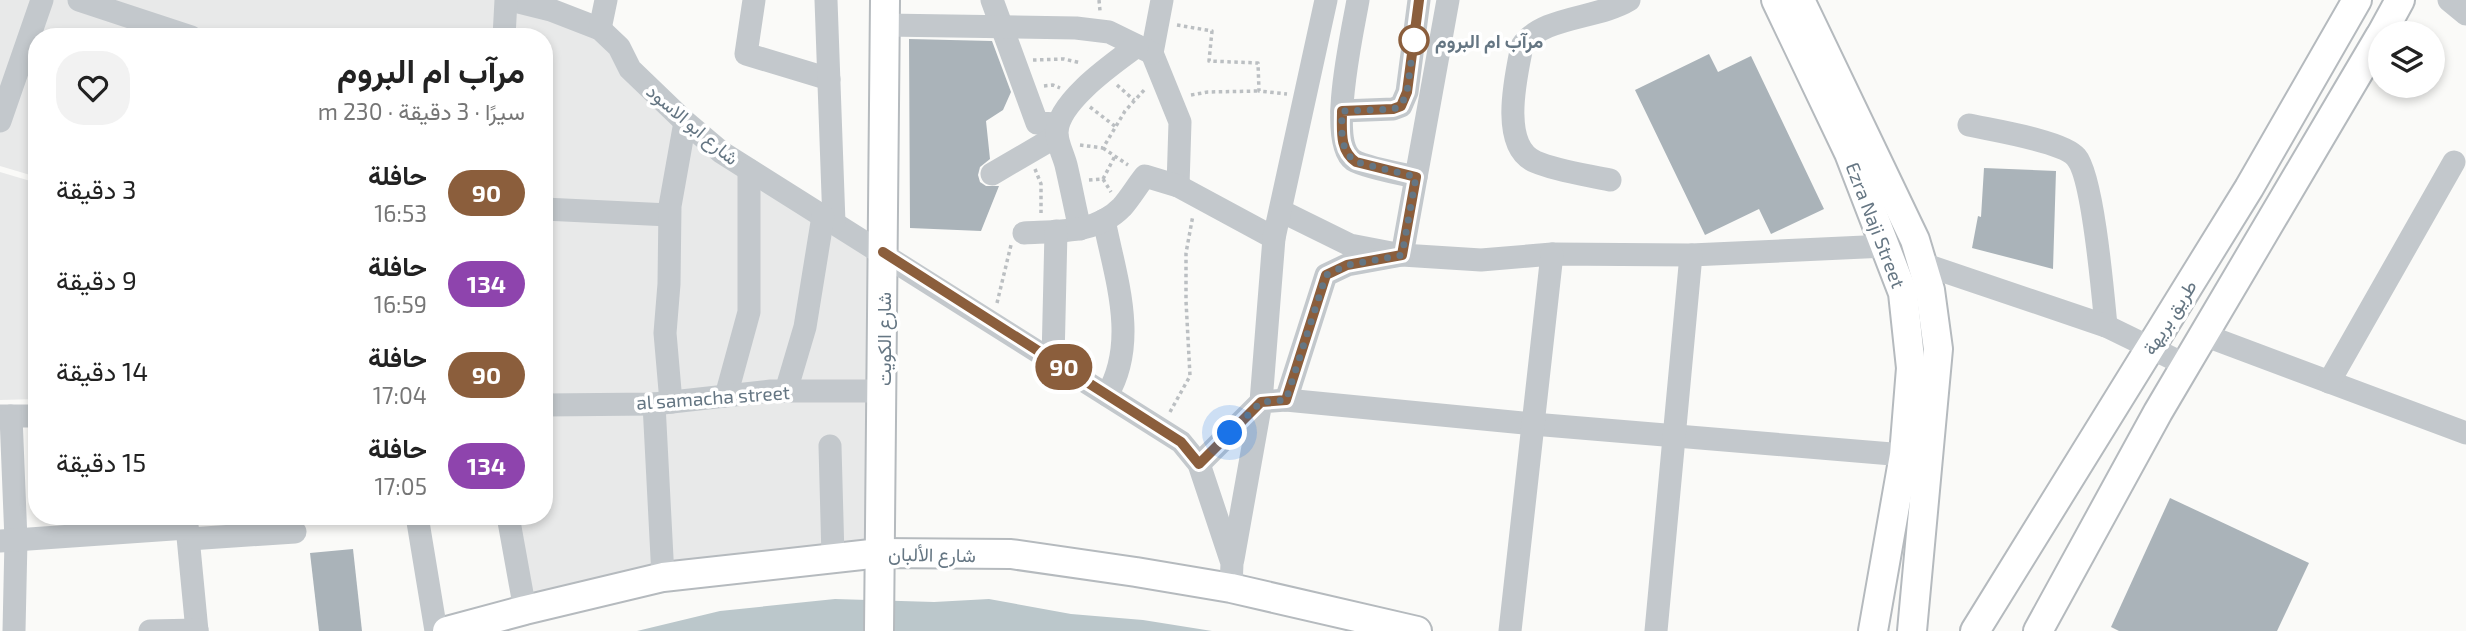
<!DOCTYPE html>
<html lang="ar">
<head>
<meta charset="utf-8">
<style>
	:root { --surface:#fff; --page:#f2f2f2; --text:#222; --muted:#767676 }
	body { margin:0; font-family:"Exo 2",Vazirmatn,sans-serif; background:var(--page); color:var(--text); direction:rtl; height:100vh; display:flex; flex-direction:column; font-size:26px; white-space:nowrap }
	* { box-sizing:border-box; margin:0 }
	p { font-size:23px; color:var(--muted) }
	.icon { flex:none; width:38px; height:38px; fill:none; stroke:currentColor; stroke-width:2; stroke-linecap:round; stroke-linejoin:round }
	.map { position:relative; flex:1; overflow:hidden; direction:ltr }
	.side { position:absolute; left:28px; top:28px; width:525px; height:497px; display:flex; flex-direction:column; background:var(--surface); border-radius:28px; box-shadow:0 4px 10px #0003; direction:rtl }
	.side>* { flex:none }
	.badge { padding:0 14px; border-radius:23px; font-size:24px; line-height:46px }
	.tools { position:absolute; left:2368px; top:21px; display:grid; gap:14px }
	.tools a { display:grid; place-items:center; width:77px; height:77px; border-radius:50%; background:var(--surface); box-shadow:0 4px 10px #0003; font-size:35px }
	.you { position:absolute; width:35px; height:35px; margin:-18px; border:5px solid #fff; border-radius:50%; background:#1a73e8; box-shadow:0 0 0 10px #1a73e833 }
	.map>.badge { position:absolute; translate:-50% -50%; box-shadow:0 0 0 4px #fff }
	.round { display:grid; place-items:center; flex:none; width:74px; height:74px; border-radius:28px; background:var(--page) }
	.head { display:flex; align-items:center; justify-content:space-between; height:119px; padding:0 28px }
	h1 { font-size:33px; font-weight:700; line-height:52px }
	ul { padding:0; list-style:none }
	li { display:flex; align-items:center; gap:21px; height:91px; padding:0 28px }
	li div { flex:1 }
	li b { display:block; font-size:26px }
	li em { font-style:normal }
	li .badge { min-width:77px; font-weight:700; text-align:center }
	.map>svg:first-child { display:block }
	.built { fill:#e8e9e9 }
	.water { fill:#bbc7cb }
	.building { fill:#aab3b9 }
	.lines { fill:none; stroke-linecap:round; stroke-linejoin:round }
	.major-casing { stroke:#b5babe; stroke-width:32 }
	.path { stroke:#bbbfc2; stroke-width:3.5; stroke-dasharray:3.5 3.5; stroke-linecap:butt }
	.minor { stroke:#c3c8cc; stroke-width:23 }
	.major { stroke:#fff; stroke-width:28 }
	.line-casing { stroke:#fff; stroke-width:16 }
	.line { stroke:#8b5e3c; stroke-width:10 }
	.walk { stroke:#657683; stroke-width:7; stroke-dasharray:0 12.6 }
	.stop-dot { fill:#fff; stroke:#8b5e3c; stroke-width:3.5 }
	.labels { text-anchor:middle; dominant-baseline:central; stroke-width:7; stroke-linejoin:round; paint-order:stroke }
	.stop-label { font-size:19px; font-weight:bold; fill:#657683; stroke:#fff; text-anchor:start }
	.street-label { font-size:19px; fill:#657683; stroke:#fff }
</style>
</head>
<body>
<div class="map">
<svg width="2466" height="631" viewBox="0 0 2466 631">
	<rect width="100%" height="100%" fill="#fafaf8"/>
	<g class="built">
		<polygon points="0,0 518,0 600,29 749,170 883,252 880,553 525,610 508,516 544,516 544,37 37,37 37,177 0,166"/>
		<polygon points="0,172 37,183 37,399 0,400"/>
	</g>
	<polygon class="water" points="835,599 934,602 989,599 1071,614 1143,620 1212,631 637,631 720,611"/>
	<g class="building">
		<polygon points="909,39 992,41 1011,92 1003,110 986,121 990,159 980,167 978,175 980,182 986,186 999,186 981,231 910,228"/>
		<polygon points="1709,54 1718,72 1751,56 1824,209 1771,234 1759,209 1705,235 1635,90"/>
		<polygon points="1984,168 2056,171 2053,269 1972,248 1978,216 1981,217"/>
		<polygon points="2170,498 2309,563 2277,631 2119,631 2111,627"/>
		<polygon points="353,549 362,631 319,631 310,553"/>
	</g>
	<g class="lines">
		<defs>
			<g id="major">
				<polyline points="1776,0 1849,153 1903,293 1911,368 1904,455 1873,631"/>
				<polyline points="1800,0 1915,240 1930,290 1938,349 1912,631"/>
				<polyline points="2382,33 2400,0"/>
				<polyline points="447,631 525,610 663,577 880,553 1011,554 1136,572 1231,588 1417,631"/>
				<polyline points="879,631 885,0"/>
				<polyline points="1975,631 2249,188 2357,0"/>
				<polyline points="2038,631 2158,412 2380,36"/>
			</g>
		</defs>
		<use href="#major" class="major-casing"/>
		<g class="path">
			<polyline points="1099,0 1100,11"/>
			<polyline points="1177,25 1212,31 1209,61 1258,63 1259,91 1287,94"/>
			<polyline points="1033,60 1064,59 1081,63"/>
			<polyline points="1117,85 1134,100"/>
			<polyline points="1044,86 1053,85 1060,88"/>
			<polyline points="1191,95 1208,92 1259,91"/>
			<polyline points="1090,107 1116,127"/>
			<polyline points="1080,145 1103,148 1125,111 1146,88"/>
			<polyline points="1103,148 1128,165"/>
			<polyline points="1035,169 1041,184 1041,213"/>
			<polyline points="1103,179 1111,192"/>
			<polyline points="1089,180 1103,179 1115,156"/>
			<polyline points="997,303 1011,245"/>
			<polyline points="1170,412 1190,376 1186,301 1186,253 1193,215"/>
		</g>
		<g class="minor">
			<polyline points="79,0 191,37"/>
			<polyline points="510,0 551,10 600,29 619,47 630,69 682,119 721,152 1181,442 1199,464 1232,563 1231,588"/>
			<polyline points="754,0 746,54 829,79"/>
			<polyline points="826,0 834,223"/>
			<polyline points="992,0 1037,123 1058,124"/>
			<polyline points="1162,0 1152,53 1180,122 1178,186"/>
			<path d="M1358,0C1353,30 1327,141 1353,160C1364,167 1401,174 1416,177"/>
			<polyline points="2449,0 2466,14"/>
			<polyline points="885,25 1076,28 1109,32 1152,53"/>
			<polyline points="600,29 606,0"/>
			<polyline points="504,37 506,0"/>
			<polyline points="1342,111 1393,109 1401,106 1407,92 1419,0"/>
			<polyline points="0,121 42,0"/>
			<path d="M1969,125C1991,130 2063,141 2076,157C2093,176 2103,295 2106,326"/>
			<polyline points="992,174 1057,136"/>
			<path d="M1610,180C1587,175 1557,171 1536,162C1499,147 1516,76 1522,46C1542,16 1598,19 1629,0"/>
			<polyline points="544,209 669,215"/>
			<polyline points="1281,211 1350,245 1402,255 1481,260 1552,254 1691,255 1886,246"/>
			<path d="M1104,220C1115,276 1139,341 1107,395"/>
			<path d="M1080,229C1075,208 1071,186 1066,165C1063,154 1057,143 1057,133C1057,102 1114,63 1137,46"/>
			<path d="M1024,233C1058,231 1096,234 1122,207C1130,198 1137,186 1145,176L1178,186L1274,238"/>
			<polyline points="1923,264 2106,326 2186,365"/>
			<polyline points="2204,335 2466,433"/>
			<polyline points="1053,360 1056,231"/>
			<polyline points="2329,382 2454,162"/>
			<polyline points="786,391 805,327 823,216"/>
			<polyline points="726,396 749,312 749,170"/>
			<polyline points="1286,400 1326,275 1347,265 1402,255 1448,0"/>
			<polyline points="671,402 665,333 669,284 670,206 685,122"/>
			<polyline points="654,404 663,577"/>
			<polyline points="544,405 654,404 771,391 882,391"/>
			<polyline points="0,416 37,416"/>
			<polyline points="11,416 16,540 14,631"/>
			<polyline points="830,446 833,557"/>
			<polyline points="1199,464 1261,402 1274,238 1326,0"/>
			<polyline points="186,516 197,631"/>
			<polyline points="417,516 436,631"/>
			<polyline points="508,516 525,610"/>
			<polyline points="189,539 295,532"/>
			<polyline points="0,541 187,528"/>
			<polyline points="1233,559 1261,402 1286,400 1533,424 1904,455"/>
			<polyline points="150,631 197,630"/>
			<polyline points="1510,631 1552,254"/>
			<polyline points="1656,631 1691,255"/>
		</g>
		<use href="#major" class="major"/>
	</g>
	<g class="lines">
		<defs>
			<path id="line" d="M883,252L1181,442L1199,464L1261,402L1286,400L1326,275L1347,265L1402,255L1416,177L1356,162C1339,150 1342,130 1342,111L1393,109L1401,106L1407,92L1419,0"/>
		</defs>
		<use href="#line" class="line-casing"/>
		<use href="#line" class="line"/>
		<path class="walk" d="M1230,433L1261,402L1286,400L1326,275L1347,265L1402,255L1416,177L1356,162C1339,150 1342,130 1342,111L1393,109L1401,106L1407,92L1414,40"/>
	</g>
	<circle class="stop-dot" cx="1414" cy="40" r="14"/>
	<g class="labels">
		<g class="stop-label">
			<text x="1435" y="40">مرآب ام البروم</text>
		</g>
		<g class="street-label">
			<text transform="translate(693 124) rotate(40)">شارع ابو الاسود</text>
			<text transform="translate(1876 225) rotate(69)">Ezra Naji Street</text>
			<text transform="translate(2169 317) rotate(-58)">طريق بريهة</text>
			<text transform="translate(883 339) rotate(-90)">شارع الكويت</text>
			<text transform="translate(713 397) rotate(-4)">al samacha street</text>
			<text transform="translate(932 554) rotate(1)">شارع الألبان</text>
		</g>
	</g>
</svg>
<div class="tools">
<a><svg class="icon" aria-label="layers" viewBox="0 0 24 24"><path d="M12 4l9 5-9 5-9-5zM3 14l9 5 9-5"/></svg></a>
</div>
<div class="you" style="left:1230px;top:433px"></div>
<b class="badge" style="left:1064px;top:367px;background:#8b5e3c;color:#fff">90</b>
<section class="side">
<div class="head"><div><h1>مرآب ام البروم</h1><p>سيرًا · 3 دقيقة · 230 m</p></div><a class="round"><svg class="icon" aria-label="heart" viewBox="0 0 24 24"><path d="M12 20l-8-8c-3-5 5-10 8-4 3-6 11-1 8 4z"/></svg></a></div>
<ul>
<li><span class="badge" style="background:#8b5e3c;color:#fff">90</span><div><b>حافلة</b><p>16:53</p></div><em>3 دقيقة</em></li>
<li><span class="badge" style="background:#8e44ad;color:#fff">134</span><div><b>حافلة</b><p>16:59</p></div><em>9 دقيقة</em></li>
<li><span class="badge" style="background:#8b5e3c;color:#fff">90</span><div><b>حافلة</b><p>17:04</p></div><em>14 دقيقة</em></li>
<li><span class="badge" style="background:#8e44ad;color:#fff">134</span><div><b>حافلة</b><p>17:05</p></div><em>15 دقيقة</em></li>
</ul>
</section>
</div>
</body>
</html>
